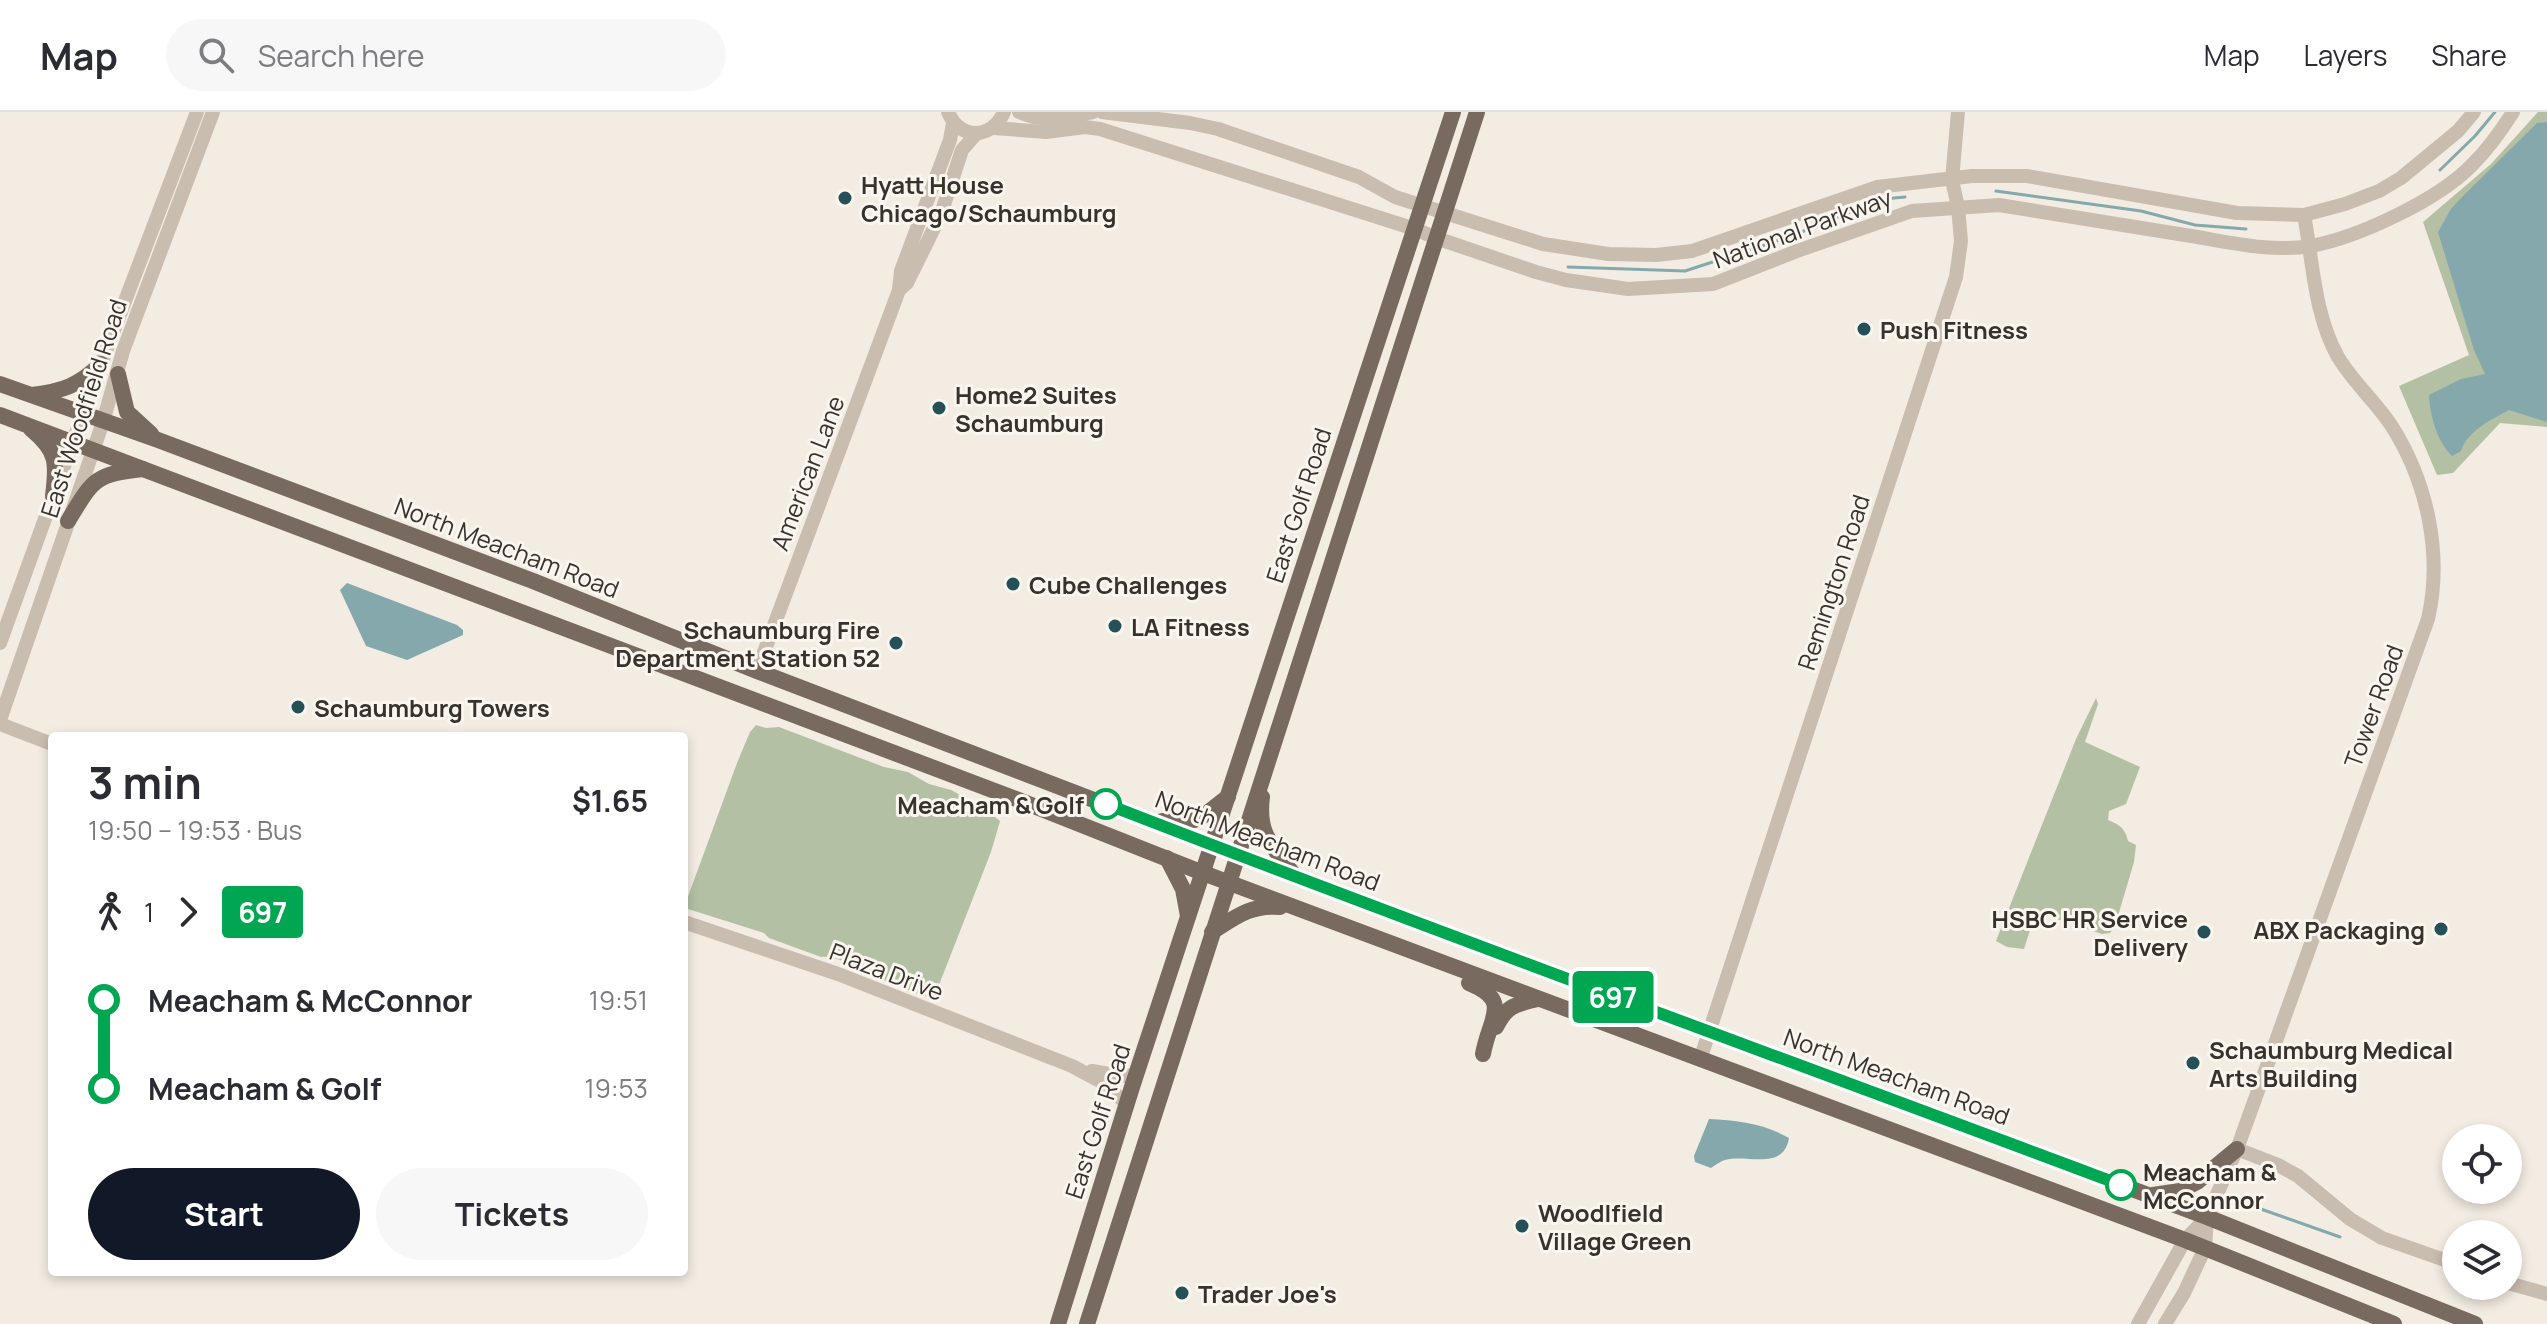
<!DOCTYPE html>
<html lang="en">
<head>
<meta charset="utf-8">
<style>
	:root { --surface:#fff; --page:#f7f7f7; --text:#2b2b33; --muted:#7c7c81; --line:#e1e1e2; --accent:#111827 }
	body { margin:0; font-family:Manrope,sans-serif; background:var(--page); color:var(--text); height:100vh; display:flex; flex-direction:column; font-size:30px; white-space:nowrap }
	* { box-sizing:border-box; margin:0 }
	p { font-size:26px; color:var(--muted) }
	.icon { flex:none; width:44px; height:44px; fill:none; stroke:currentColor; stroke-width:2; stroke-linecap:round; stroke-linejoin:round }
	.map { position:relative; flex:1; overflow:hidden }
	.details { position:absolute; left:48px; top:620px; width:640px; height:544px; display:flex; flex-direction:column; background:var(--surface); border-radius:8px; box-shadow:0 4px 12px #0003 }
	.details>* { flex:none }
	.badge { padding:0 16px; border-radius:6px; font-size:28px; line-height:52px }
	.controls { position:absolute; left:2442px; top:1012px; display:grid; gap:16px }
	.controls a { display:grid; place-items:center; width:80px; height:80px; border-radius:50%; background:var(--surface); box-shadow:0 4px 12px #0003; font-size:40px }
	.map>.badge { position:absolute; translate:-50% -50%; box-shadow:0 0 0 4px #fff }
	.legs { display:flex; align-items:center; gap:12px; height:88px; padding:0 40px; font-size:26px }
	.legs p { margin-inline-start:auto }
	.head { display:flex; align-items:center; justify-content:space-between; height:136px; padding:0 40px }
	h1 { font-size:44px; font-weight:700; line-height:60px }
	.primary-button { display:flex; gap:16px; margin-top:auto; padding:16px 40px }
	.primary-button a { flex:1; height:92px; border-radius:48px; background:var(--accent); color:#fff; font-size:32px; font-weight:700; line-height:92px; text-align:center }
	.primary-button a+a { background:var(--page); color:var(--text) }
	ul { padding:0 40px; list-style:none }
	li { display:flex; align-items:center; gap:28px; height:88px; font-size:30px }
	li i { display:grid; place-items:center; width:12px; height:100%; margin:0 10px; background:currentColor }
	li i::after { content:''; width:20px; height:20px; margin:-10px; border:6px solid; border-radius:50%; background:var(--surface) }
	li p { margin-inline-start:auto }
	li:first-child i { background:linear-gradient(#0000 50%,currentColor 0) }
	li:last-child i { background:linear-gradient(currentColor 50%,#0000 0) }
	header { display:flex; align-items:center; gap:48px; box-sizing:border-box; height:112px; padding:0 40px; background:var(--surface); border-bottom:2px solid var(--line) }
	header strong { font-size:38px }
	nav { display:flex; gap:44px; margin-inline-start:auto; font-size:28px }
	.search { width:560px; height:72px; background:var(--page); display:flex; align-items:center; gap:20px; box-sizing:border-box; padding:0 28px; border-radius:44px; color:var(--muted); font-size:30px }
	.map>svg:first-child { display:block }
	.green { fill:#b4c0a3 }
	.water { fill:#84a8ac }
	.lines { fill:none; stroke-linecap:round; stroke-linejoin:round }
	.stream { stroke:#84a8ac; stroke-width:3 }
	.minor { stroke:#c9bdaf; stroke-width:14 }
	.major { stroke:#796a5f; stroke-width:16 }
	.line-1-casing { stroke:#fff; stroke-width:18 }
	.line-1 { stroke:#00a651; stroke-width:12 }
	.poi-dot { fill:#255057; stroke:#f9f5ef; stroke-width:3 }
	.stop-1-dot { fill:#fff; stroke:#00a651; stroke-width:4 }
	.labels { text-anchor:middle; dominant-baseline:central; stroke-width:6; stroke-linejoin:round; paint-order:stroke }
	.poi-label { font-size:24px; font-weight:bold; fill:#39312c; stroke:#f9f5ef; text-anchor:start }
	.street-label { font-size:24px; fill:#39312c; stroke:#f9f5ef }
	.stop-label { font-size:24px; font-weight:bold; fill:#39312c; stroke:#f9f5ef; text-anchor:end }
</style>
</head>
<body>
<header>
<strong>Map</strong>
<div class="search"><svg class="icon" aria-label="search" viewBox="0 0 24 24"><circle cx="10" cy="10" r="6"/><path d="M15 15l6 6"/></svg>Search here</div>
<nav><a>Map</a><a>Layers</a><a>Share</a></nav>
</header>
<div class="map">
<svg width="2547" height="1212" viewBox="0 0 2547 1212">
	<rect width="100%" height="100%" fill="#f2ece2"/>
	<g class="green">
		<polygon points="2538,0 2547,0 2547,315 2500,311 2453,361 2437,363 2399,274 2469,243 2423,110 2491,52"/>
		<path d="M2096,586L2098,592L2085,630L2140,655L2126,692L2109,699L2108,708C2120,713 2125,716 2128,729L2136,733L2134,750L2115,814L2110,821L2102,822L2042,802L2033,809L2024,837L2007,835L1996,829L2076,627Z"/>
		<path d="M756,613L766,616L779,615L884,655L908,660L929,672L951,678L982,695L1000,709L991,740L935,883L929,885L920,883L851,855C845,848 830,844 821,845L769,826L764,821L688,797L686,790L737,651L750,620Z"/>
	</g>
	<g class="water">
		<path d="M2547,10V310L2509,298C2491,308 2468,318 2461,339L2452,344C2437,329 2430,304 2429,283L2461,267L2485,262L2474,238L2438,120L2451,97L2460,87L2537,11Z"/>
		<polygon points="347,471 457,513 463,518 463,523 407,548 366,534 340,478"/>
		<path d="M1709,1007C1737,1008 1765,1012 1789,1026C1783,1061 1744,1040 1722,1049C1718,1051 1714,1054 1711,1056L1695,1050L1694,1044Z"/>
	</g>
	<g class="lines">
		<g class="stream">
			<polyline points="2440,58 2475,24 2495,0"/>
			<polyline points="1996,79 2141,99 2195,113 2246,117"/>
			<polyline points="1568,155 1685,159 1789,125 1883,87 1905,85"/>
			<polyline points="2258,1096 2340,1125"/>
		</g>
		<g class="minor">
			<path d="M948,0C959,28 992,28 1004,0"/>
			<path d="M1019,0C1044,12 1067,4 1093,0"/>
			<polyline points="1102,0 1190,11 1218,17 1359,65 1395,85 1543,132 1608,142 1656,143 1692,139 1877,75 1972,64 2027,64 2237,101 2304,103 2345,92 2379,79 2401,66 2458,19 2474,0"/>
			<path d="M994,16L1046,20L1085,15L1100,17L1415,117L1436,126L1536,160L1566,168L1628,177L1713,172L1797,139L1912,99L1999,93C2061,103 2123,113 2185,123C2225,129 2270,141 2311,134C2359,125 2438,88 2472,53C2488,37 2501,19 2513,0"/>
			<polyline points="899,178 907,171 941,102 962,38 976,22"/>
			<polyline points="0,531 101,252 197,0"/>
			<polyline points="757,559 892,197 899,178 901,159 950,28 953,11"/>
			<polyline points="0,608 103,310 123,239 213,0"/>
			<polyline points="0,612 52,632"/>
			<polyline points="684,810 838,862 1072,954 1100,969 1127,992"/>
			<polyline points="1700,948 1956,165 1961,129 1958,95 1952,68 1958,0"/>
			<polyline points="1092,959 1121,964 1136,963"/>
			<polyline points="2237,1037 2278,1053 2298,1064 2350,1107 2382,1126 2456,1152"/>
			<polyline points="2508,1171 2547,1182"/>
			<polyline points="2138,1212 2185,1128 2207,1105"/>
			<path d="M2165,1212L2184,1181L2205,1136L2207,1105L2237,1037L2428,507C2443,442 2427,369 2391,313C2375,289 2353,270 2338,245C2314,202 2313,150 2304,103"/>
		</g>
		<g class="major">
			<polyline points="118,262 127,300 151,322"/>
			<polyline points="0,272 158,328 533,469 757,559 1295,765 2207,1105 2475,1212"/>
			<path d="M32,283C63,279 78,274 101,252"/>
			<polyline points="0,303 1016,687 1203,761 2185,1128 2394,1212"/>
			<path d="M31,317C58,339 57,352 53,384"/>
			<path d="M68,409C93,368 94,362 143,357"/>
			<path d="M1262,685C1257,723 1273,734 1294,763"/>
			<path d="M1162,709C1202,712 1198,707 1228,685"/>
			<polyline points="1167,746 1183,777 1188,804"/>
			<path d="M1212,820C1237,804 1250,793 1280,795"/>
			<path d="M1469,871C1513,889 1489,906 1483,942"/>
			<path d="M1496,915C1507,893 1515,893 1537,887"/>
			<polyline points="2153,1083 2180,1079 2197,1070 2237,1037"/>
			<polyline points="1058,1212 1132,975 1453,0"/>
			<polyline points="1087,1212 1477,0"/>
		</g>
	</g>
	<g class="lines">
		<defs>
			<path id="line-1" d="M1106,692C1443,823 1783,946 2121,1073"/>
		</defs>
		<use href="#line-1" class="line-1-casing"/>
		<use href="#line-1" class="line-1"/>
	</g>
	<g class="poi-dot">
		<circle cx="845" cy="86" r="8"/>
		<circle cx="1864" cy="217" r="8"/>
		<circle cx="939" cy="296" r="8"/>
		<circle cx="1013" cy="472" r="8"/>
		<circle cx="1115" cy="514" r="8"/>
		<circle cx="896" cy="531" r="8"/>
		<circle cx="298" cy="595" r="8"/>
		<circle cx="2441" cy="817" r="8"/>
		<circle cx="2204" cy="820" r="8"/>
		<circle cx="2193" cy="951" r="8"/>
		<circle cx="1522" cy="1114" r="8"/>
		<circle cx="1182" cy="1181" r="8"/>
	</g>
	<g class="stop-1-dot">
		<circle cx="1106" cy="692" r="14"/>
		<circle cx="2121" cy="1073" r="14"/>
	</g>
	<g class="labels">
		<g class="poi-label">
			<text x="861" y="72">Hyatt House<tspan x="861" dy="28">Chicago/Schaumburg</tspan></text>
			<text x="1880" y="217">Push Fitness</text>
			<text x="955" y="282">Home2 Suites<tspan x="955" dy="28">Schaumburg</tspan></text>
			<text x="1029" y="472">Cube Challenges</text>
			<text x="1131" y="514">LA Fitness</text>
			<text x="880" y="517" text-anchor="end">Schaumburg Fire<tspan x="880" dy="28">Department Station 52</tspan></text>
			<text x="314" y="595">Schaumburg Towers</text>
			<text x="2188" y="806" text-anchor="end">HSBC HR Service<tspan x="2188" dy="28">Delivery</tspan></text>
			<text x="2425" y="817" text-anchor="end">ABX Packaging</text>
			<text x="2209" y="937">Schaumburg Medical<tspan x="2209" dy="28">Arts Building</tspan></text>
			<text x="1538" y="1100">Woodlfield<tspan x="1538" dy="28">Village Green</tspan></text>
			<text x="1198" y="1181">Trader Joe's</text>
		</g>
		<g class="street-label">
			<text transform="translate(1802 116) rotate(-20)">National Parkway</text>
			<text transform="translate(83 296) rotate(-72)">East Woodfield Road</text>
			<text transform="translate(807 361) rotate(-69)">American Lane</text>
			<text transform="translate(1298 393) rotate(-72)">East Golf Road</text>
			<text transform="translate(507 435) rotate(21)">North Meacham Road</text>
			<text transform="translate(1833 470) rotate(-72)">Remington Road</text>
			<text transform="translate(2373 594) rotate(-70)">Tower Road</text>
			<text transform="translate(1268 728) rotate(21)">North Meacham Road</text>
			<text transform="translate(887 859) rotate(21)">Plaza Drive</text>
			<text transform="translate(1897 964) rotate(20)">North Meacham Road</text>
			<text transform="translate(1097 1009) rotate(-72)">East Golf Road</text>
		</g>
		<g class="stop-label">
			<text x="1084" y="692">Meacham &amp; Golf</text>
			<text x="2143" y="1059" text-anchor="start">Meacham &amp;<tspan x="2143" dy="28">McConnor</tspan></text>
		</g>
	</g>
</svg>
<div class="controls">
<a><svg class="icon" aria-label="locate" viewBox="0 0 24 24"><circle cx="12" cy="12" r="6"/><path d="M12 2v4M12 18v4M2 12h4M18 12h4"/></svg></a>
<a><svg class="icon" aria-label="layers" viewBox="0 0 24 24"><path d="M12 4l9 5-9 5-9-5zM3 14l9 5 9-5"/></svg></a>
</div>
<b class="badge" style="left:1613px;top:885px;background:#00a651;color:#fff">697</b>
<section class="details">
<div class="head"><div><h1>3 min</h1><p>19:50 – 19:53 · Bus</p></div><b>$1.65</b></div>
<div class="legs"><svg class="icon" aria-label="walk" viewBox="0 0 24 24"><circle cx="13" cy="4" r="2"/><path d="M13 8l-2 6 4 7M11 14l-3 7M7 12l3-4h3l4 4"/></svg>1<svg class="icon" aria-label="forward" viewBox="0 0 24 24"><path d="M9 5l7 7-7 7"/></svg><b class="badge" style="background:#00a651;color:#fff">697</b></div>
<ul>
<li><i style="color:#00a651"></i><b>Meacham &amp; McConnor</b><p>19:51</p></li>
<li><i style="color:#00a651"></i><b>Meacham &amp; Golf</b><p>19:53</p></li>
</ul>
<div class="primary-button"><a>Start</a><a>Tickets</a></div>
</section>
</div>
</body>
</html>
